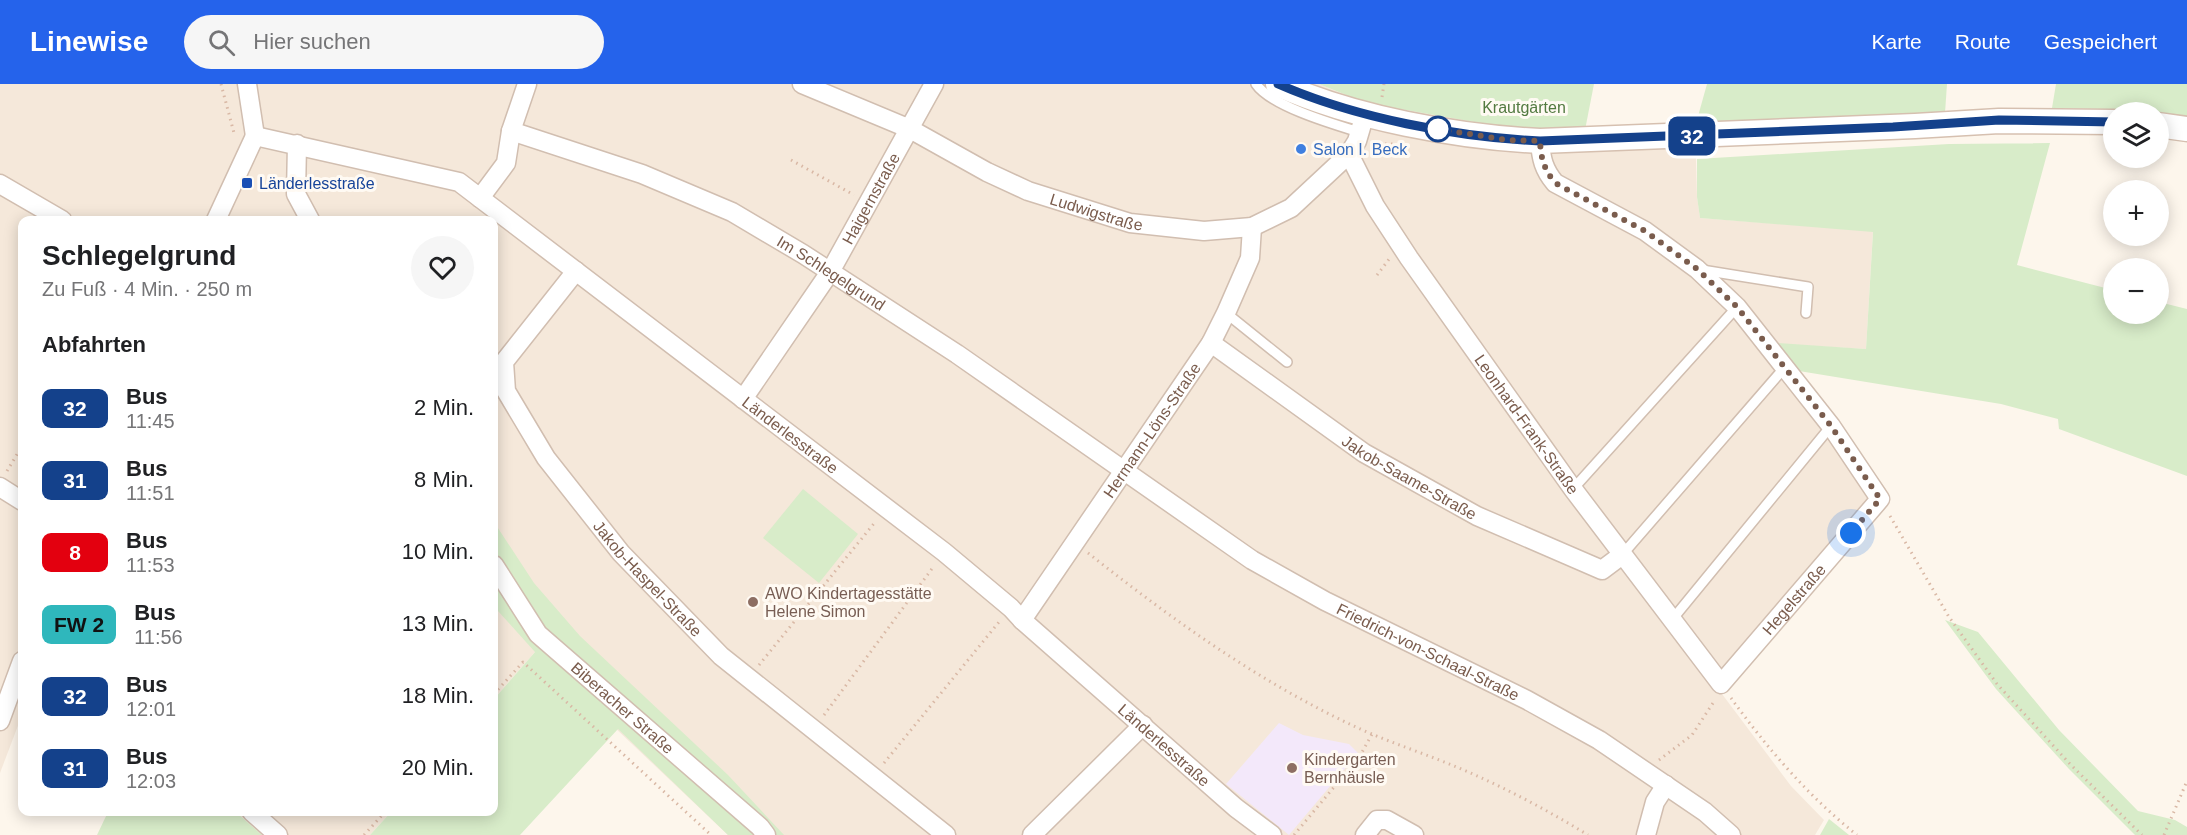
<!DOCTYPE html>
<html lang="de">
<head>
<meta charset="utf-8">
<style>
	:root { --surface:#fff; --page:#f6f6f6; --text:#202124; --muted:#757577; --accent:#2563eb }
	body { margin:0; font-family:Helvetica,sans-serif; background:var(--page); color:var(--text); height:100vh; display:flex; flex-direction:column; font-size:22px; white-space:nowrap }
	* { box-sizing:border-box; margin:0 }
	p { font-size:20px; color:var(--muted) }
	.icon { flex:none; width:33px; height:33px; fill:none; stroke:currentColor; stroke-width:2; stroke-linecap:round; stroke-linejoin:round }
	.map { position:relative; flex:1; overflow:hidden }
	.details { position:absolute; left:18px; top:132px; width:480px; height:600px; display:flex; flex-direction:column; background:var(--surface); border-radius:12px; box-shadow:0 3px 15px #0003 }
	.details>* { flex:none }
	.badge { padding:0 12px; border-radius:9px; font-size:21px; line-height:39px }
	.tools { position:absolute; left:2103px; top:18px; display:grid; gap:12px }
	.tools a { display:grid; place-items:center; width:66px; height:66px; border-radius:50%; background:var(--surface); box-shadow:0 3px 15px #0003; font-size:30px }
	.you { position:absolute; width:30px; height:30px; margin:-15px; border:4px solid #fff; border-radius:50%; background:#1a73e8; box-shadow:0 0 0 9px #1a73e833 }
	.map>.badge { position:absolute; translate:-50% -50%; box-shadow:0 0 0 3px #fff }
	h2 { padding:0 24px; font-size:22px; line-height:54px }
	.round { display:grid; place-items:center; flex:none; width:63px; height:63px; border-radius:32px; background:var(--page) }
	.head { display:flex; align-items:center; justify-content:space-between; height:102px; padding:0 24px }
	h1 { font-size:28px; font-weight:700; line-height:45px }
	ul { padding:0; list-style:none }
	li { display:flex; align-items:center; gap:18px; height:72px; padding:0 24px }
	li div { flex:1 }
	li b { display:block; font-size:22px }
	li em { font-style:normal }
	li .badge { min-width:66px; font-weight:700; text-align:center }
	header { display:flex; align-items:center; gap:36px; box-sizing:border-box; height:84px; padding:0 30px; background:var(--accent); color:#fff }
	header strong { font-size:28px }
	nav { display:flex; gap:33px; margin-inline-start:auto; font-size:21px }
	.search { width:420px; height:54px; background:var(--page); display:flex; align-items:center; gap:15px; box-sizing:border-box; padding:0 21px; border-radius:33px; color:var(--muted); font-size:22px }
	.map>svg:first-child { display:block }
	.residential { fill:#f5e8da }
	.education { fill:#f3e8fa }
	.green { fill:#d8ecc9 }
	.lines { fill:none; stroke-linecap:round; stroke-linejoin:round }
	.lane-casing { stroke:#d1beb0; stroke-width:12 }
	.street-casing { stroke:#d1beb0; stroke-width:21 }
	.secondary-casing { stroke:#d6c0b0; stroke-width:27 }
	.path { stroke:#d9b8a5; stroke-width:3; stroke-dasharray:1.5 4.5; stroke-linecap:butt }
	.lane { stroke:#fff; stroke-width:9 }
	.street { stroke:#fff; stroke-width:18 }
	.secondary { stroke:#fff; stroke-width:24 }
	.line-casing { stroke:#fff; stroke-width:14 }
	.line { stroke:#14418b; stroke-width:9 }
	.walk { stroke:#7a5c4d; stroke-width:6; stroke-dasharray:0 10.8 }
	.stop-dot { fill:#fff; stroke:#14418b; stroke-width:3 }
	.shop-dot { fill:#3f7fe0; stroke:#fffaf3; stroke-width:2 }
	.transit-dot { fill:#1a4fb4; stroke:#fffaf3; stroke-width:2 }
	.education-dot { fill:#8d6e63; stroke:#fffaf3; stroke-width:2 }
	.labels { text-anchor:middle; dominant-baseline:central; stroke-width:6; stroke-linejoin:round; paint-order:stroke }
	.park-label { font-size:16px; fill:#537a41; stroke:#fffaf3 }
	.shop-label { font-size:16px; fill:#366cbe; stroke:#fffaf3; text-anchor:start }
	.transit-label { font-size:16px; fill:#164399; stroke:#fffaf3; text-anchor:start }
	.street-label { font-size:16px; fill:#7a5c4d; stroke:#fffaf3 }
	.education-label { font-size:16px; fill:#785e54; stroke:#fffaf3; text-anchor:start }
</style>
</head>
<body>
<header>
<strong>Linewise</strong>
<div class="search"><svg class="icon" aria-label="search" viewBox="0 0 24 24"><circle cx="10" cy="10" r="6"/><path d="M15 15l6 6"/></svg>Hier suchen</div>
<nav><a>Karte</a><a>Route</a><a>Gespeichert</a></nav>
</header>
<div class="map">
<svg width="2187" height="751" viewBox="0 0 2187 751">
	<rect width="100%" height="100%" fill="#fdf6ec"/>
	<g class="residential">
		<polygon points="0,0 1319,0 1366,19 1525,47 1695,43 1697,113 1700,134 1873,147 1866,265 1779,260 1886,405 1878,429 1722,610 1791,702 1824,736 1815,751 728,751 535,568 494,615 494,136 22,136 22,631 0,689"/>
		<polygon points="236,728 391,728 370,751 262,751"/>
	</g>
	<polygon class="education" points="1279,639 1303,651 1349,660 1358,669 1289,751 1226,700"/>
	<g class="green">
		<polygon points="1319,0 1594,0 1585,46 1525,47 1366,19"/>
		<polygon points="1707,0 1947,0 1945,29 1695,43"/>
		<polygon points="2056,0 2187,0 2187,33 2146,26 2052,24"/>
		<polygon points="2050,59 2017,181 2113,206 2114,230 2158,230 2159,218 2187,225 2187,392 2059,345 2058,335 2001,320 1799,287 1778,259 1866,265 1873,148 1700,134 1697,113 1697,75 1949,60"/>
		<polygon points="803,405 858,450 819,499 763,454"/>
		<polygon points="494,438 534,499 580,552 728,691 784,751 728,751 618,645 520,751 370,751 391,728 494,728 494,615 535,568 498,527 494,518"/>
		<polygon points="1945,536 1978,548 2059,646 2138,727 2175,736 2187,743 2187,751 2135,751 2069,685 1996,605"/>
		<polygon points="108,728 236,728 262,751 97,751"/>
		<polygon points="1829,735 1849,751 1820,751"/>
	</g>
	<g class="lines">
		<defs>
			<g id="lane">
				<path d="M1256,0C1271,22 1333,40 1359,48"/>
				<polyline points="1702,186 1808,203 1806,229"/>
				<polyline points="1226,229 1287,278"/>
				<polyline points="1573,405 1737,223"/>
				<polyline points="1622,471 1785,283"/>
				<polyline points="1671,537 1831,342"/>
			</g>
			<g id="street">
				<polyline points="247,0 255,52"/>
				<path id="s1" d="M802,0L910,45L987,88L1028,107L1130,139L1204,147L1252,143L1291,124L1349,70L1357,57L1365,30"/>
				<path id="s2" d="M511,47L642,90L732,128L803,170L957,270L1252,476L1325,517L1527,616L1599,656L1705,728L1731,751"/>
				<path id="s3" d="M255,52L459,98L944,468L1011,524L1022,536L1236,724L1272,751"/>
				<polyline points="297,60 296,110 310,136"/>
				<path id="s4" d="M1349,70L1375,122L1409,174L1573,405L1721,600L1880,415L1831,342L1737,223L1697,185L1645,147L1555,99C1544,86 1541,75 1540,57"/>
				<polyline points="0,100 62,136"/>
				<polyline points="480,114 506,79 511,47 527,0"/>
				<polyline points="216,136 255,52"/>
				<path id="s5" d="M576,187L504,278L506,307L546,374L621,469L721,572L946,751"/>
				<path id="s6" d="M1211,259L1364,369L1477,432L1602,486L1622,471"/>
				<path id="s7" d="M743,315L830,188L934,0"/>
				<polyline points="0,403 22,417"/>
				<path id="s8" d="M494,481L538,550L760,743L766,751"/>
				<path id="s9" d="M1022,536L1211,259L1226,229L1250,174L1252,143"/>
				<polyline points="0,637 22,577"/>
				<polyline points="252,728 278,751"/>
				<polyline points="1032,751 1143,641"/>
				<polyline points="1365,751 1377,736 1387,736 1414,751"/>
				<polyline points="1646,751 1655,718 1666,701"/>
			</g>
			<g id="secondary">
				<path d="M1278,0C1353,34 1457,53 1540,57L1915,42L1999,37L2114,38"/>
				<polyline points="2158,41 2187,45"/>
			</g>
		</defs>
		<use href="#lane" class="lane-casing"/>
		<use href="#street" class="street-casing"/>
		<use href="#secondary" class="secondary-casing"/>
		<g class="path">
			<polyline points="221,0 234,49"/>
			<polyline points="1382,13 1384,0"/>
			<polyline points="1373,60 1393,60"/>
			<polyline points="791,76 854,111"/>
			<polyline points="1377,191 1390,174"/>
			<polyline points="7,387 22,362"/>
			<polyline points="1890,432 1949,533 1997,600 2070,680 2142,751"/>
			<path d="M1088,469C1173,536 1259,598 1358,644C1391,659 1426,670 1459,684C1504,703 1547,726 1588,751"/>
			<polyline points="759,581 876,437"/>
			<polyline points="494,610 523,578 711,751"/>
			<path d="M1731,614C1767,664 1809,713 1857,751"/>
			<polyline points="824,631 934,482"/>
			<polyline points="1659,676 1692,651 1715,616"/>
			<polyline points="884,679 999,538"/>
			<polyline points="364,751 385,728"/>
			<polyline points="1294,751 1360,672 1372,650"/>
			<polyline points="2164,751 2187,697"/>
		</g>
		<use href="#lane" class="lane"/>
		<use href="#street" class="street"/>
		<use href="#secondary" class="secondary"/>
	</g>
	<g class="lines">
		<defs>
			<path id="line" d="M1278,0C1355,34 1456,53 1540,57L1893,43L1999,36L2114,38"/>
		</defs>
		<use href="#line" class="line-casing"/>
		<use href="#line" class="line"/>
		<path class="walk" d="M1438,45L1507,56L1540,57C1541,75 1544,85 1555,99L1645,147L1697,185L1737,223L1831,342L1880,415L1851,449"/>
	</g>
	<circle class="stop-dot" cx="1438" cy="45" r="12"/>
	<circle class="shop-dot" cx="1301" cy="65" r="6"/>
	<rect class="transit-dot" x="241" y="93" width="12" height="12" rx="3"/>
	<g class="education-dot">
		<circle cx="753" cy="518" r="6"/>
		<circle cx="1292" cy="684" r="6"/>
	</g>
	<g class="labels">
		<g class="park-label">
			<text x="1524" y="23">Krautgärten</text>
		</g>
		<g class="shop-label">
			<text x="1313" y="65">Salon I. Beck</text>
		</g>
		<g class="transit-label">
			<text x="259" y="99">Länderlesstraße</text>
		</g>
		<g class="street-label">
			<text stroke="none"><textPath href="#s7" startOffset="238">Haigernstraße</textPath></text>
			<text stroke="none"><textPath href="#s1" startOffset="322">Ludwigstraße</textPath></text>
			<text stroke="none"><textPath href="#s2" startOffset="352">Im Schlegelgrund</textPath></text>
			<text stroke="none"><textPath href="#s4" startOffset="324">Leonhard-Frank-Straße</textPath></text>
			<text stroke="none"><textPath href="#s9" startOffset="230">Hermann-Löns-Straße</textPath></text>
			<text stroke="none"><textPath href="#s3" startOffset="626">Länderlesstraße</textPath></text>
			<text stroke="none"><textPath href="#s6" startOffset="240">Jakob-Saame-Straße</textPath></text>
			<text stroke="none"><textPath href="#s5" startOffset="381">Jakob-Haspel-Straße</textPath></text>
			<text stroke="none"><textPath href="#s4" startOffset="760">Hegelstraße</textPath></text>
			<text stroke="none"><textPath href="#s2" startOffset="1060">Friedrich-von-Schaal-Straße</textPath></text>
			<text stroke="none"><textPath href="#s8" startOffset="194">Biberacher Straße</textPath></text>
			<text stroke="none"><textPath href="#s3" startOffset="1112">Länderlesstraße</textPath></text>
		</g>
		<g class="education-label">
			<text x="765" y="509">AWO Kindertagesstätte<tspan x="765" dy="18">Helene Simon</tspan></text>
			<text x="1304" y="675">Kindergarten<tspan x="1304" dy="18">Bernhäusle</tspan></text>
		</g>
	</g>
</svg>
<div class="tools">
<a><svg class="icon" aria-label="layers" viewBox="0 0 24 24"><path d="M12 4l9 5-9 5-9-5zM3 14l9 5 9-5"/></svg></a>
<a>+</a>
<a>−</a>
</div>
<div class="you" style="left:1851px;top:449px"></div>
<b class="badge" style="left:1692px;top:52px;background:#14418b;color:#fff">32</b>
<section class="details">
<div class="head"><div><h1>Schlegelgrund</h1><p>Zu Fuß · 4 Min. · 250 m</p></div><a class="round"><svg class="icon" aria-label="heart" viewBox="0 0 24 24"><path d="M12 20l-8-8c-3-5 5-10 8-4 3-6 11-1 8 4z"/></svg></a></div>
<h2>Abfahrten</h2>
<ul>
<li><span class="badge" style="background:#14418b;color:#fff">32</span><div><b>Bus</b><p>11:45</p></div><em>2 Min.</em></li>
<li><span class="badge" style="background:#14418b;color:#fff">31</span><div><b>Bus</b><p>11:51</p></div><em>8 Min.</em></li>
<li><span class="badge" style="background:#e3000f;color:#fff">8</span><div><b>Bus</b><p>11:53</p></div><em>10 Min.</em></li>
<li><span class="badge" style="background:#2fb7bc;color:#111">FW 2</span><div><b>Bus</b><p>11:56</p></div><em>13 Min.</em></li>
<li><span class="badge" style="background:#14418b;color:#fff">32</span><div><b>Bus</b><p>12:01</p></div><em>18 Min.</em></li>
<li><span class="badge" style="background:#14418b;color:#fff">31</span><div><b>Bus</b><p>12:03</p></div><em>20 Min.</em></li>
</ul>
</section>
</div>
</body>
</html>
